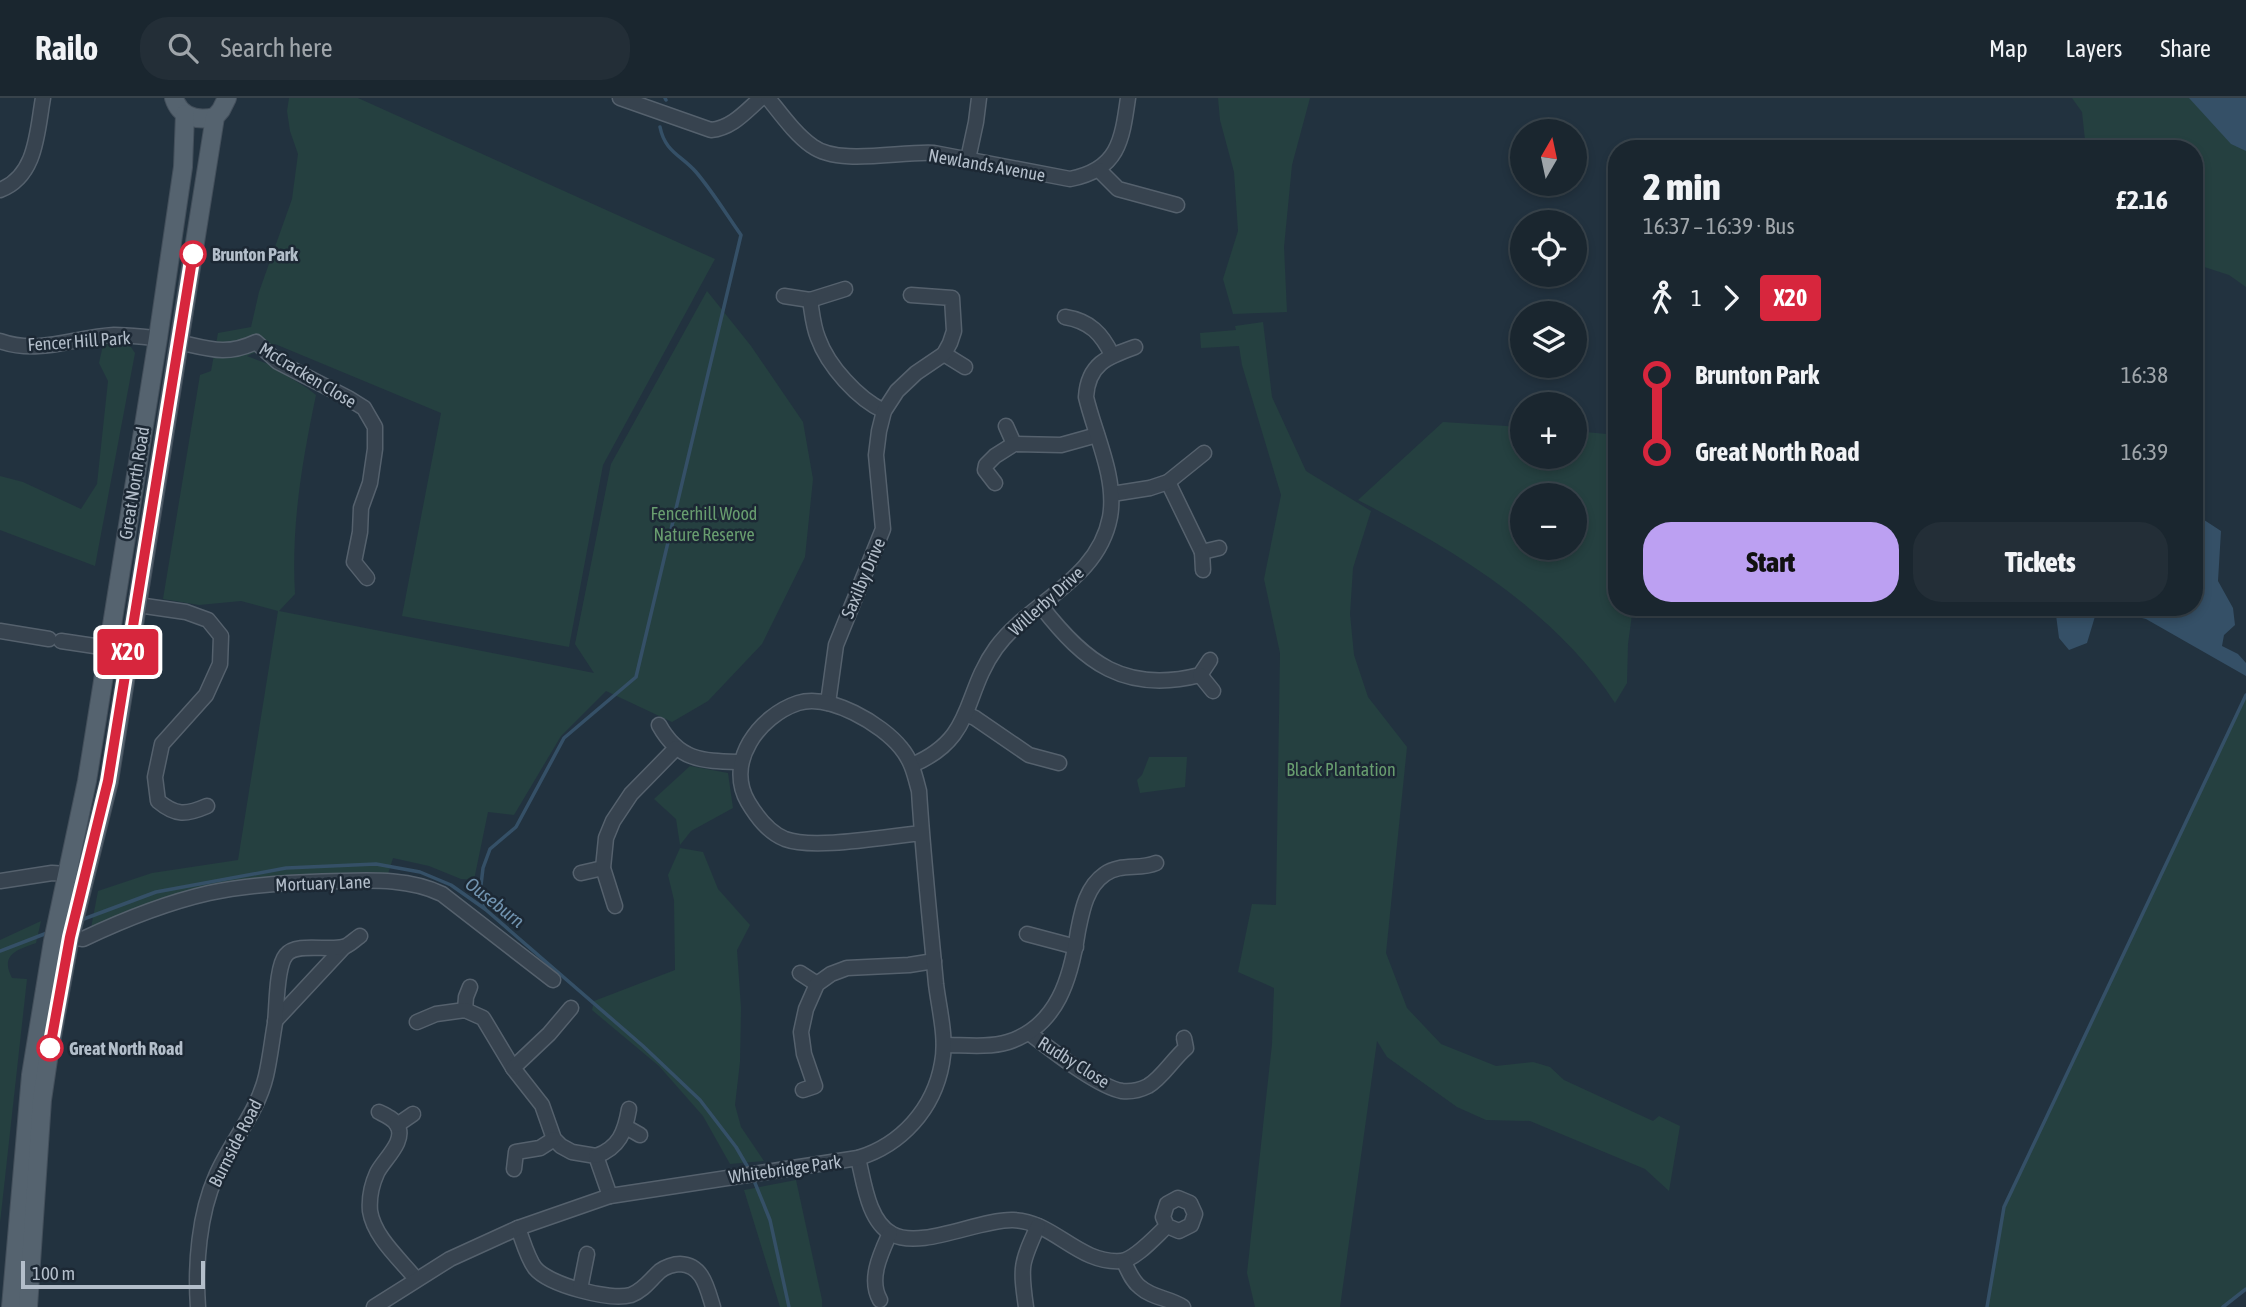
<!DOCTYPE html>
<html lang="en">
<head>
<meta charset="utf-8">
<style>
	:root { --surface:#1a262f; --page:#232e37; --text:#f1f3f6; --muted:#9fa5aa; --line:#38434b; --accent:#bca0f2 }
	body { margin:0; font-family:"Asap Condensed",sans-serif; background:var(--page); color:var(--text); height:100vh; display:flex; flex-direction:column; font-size:26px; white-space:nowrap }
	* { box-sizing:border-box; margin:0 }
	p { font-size:23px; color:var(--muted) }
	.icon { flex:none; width:38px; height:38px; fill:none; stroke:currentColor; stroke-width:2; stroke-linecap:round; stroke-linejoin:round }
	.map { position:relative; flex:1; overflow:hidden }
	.sheet { position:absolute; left:1608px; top:42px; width:595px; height:476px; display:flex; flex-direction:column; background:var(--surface); border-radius:28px; box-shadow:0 4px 10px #0003,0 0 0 2px var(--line) }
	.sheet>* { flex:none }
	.badge { padding:0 14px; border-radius:5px; font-size:24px; line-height:46px }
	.needle { width:46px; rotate:9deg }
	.tools { position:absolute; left:1510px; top:21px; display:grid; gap:14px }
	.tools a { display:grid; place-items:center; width:77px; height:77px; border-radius:50%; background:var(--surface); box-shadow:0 4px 10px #0003,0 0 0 2px var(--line); font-size:35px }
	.scale { position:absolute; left:21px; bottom:18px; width:184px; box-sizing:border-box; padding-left:7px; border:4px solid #b3beca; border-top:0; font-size:19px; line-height:24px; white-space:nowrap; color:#b3beca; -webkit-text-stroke:5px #1c2834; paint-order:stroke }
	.map>.badge { position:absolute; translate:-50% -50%; box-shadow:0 0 0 4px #fff }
	.legs { display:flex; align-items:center; gap:10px; height:77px; padding:0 35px; font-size:23px }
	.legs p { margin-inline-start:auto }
	.head { display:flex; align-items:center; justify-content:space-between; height:119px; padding:0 35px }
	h1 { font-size:38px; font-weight:800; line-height:52px }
	.button { display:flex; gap:14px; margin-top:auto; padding:14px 35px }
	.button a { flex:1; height:80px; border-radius:28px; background:var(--accent); color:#111; font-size:28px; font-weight:800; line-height:80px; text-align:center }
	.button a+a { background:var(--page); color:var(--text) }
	ul { padding:0 35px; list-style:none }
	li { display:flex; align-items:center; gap:24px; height:77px; font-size:26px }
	li i { display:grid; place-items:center; width:10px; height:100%; margin:0 9px; background:currentColor }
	li i::after { content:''; width:18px; height:18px; margin:-9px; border:5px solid; border-radius:50%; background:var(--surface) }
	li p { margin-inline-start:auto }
	li:first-child i { background:linear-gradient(#0000 50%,currentColor 0) }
	li:last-child i { background:linear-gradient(currentColor 50%,#0000 0) }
	header { display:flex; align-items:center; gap:42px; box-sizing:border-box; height:98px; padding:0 35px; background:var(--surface); border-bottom:2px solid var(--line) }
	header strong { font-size:33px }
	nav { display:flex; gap:38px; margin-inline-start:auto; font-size:24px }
	.search { width:490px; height:63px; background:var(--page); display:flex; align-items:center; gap:18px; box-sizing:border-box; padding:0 24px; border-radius:28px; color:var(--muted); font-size:26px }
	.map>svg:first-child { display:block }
	.green { fill:#254040; fill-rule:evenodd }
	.water { fill:#355067 }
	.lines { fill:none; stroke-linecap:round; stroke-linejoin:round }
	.stream { stroke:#355067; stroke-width:3.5 }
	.minor-casing { stroke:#55616d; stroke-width:17 }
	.major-casing { stroke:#434f5b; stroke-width:20 }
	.minor { stroke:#37434f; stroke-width:14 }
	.major { stroke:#55636f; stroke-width:18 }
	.line-1-casing { stroke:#fff; stroke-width:16 }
	.line-1 { stroke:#d7263d; stroke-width:10 }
	.stop-1-dot { fill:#fff; stroke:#d7263d; stroke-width:3.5 }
	.labels { text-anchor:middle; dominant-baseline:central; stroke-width:5; stroke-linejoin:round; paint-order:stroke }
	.street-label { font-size:18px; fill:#b3beca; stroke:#1c2834 }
	.stop-label { font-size:18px; font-weight:bold; fill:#b3beca; stroke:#1c2834; text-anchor:start }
	.park-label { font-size:18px; fill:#689d6f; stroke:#1c2834 }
	.water-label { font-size:19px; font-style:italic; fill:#7193af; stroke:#1c2834 }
</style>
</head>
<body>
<header>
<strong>Railo</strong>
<div class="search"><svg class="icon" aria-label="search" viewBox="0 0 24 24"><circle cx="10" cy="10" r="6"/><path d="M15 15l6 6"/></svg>Search here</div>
<nav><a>Map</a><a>Layers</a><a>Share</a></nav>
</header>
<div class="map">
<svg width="2246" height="1209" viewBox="0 0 2246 1209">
	<rect width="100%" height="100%" fill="#22323f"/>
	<g class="green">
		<path d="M289,0H358L715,161L603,367L569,549L402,518L441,315L275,246L247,258L268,266L307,290L316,297C302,364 291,428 295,496L279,513L594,575L575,546L611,366L707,193L751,248L803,324L813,381L805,459L762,546L708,603L672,624L606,593L561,638L514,717L488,714L474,782L461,781L429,768L393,760L388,776C328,774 265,775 207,789C167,799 129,818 91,830L98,793L152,775L238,762L278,513L241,503L199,507L163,501L200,277L211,273L218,235L251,229L259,194L292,101L298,56L290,33L287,13Z"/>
		<polygon points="1218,0 1310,0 1292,67 1284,149 1287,214 1233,216 1223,181 1238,133 1234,74 1220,22"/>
		<polygon points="2072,0 2246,0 2246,189 2229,177 2195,166 2194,51 2086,51 2082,14"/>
		<polygon points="1263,224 1272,299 1306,373 1371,413 1353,470 1350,516 1354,557 1368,599 1407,649 1386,855 1407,910 1441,946 1496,968 1533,964 1550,969 1564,982 1653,1023 1659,1018 1680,1028 1669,1093 1645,1071 1530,1023 1486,1022 1457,1009 1387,959 1377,943 1340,1209 1255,1209 1247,1175 1272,946 1274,890 1238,874 1252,806 1276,807 1280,555 1264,481 1281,397 1242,267 1239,248 1201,250 1200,235 1236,232 1235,228"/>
		<polygon points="126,242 135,255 95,468 0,432 0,378 23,384 81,411 97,386 108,283 99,265 103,247"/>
		<path d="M1443,324L1522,329V359H1575V333L1617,337V509H1633L1628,546L1627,585L1615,605C1555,512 1454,452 1358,402ZM1522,397H1575V450H1522Z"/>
		<polygon points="2246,597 2246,1192 2226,1209 1987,1209 2004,1109"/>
		<polygon points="1149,659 1187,659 1185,689 1140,695 1137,682 1142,677"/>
		<polygon points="690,668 728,675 733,710 691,733 680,747 676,721 654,701"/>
		<polygon points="680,750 703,754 718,791 750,827 737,852 741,910 740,964 735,1007 741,1029 764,1063 730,1066 703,1018 659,968 592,912 594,903 675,872 674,802 668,777"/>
		<path d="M41,823L36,845C16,852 0,857 12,880L27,881L0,1125V842Z"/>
		<polygon points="796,1082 822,1202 822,1209 780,1209 744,1092"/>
	</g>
	<g class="water">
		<polygon points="2189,0 2246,0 2246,53 2231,46"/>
		<polygon points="2195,416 2221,433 2218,483 2233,510 2235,527 2224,537 2222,548 2238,556 2246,565 2246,578 2146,521 2114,513 2096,515 2087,545 2069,552 2059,540 2056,517 2047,509 2194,509"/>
	</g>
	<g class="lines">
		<g class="stream">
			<polyline points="665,0 666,2"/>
			<path d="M485,811L481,787L483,770L490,751L516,729L564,640L636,579L741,137C726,116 713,94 696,74C681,57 665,54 660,29"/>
			<polyline points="81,822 156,794 286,770 376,766 420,774 451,787 485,811 643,948 700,1002 736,1049 750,1073"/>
			<polyline points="0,853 47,835"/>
			<polyline points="753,1080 770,1122 789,1209"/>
			<polyline points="1987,1209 2004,1109 2246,597"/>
			<polyline points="2223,1209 2246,1191"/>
		</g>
		<defs>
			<g id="minor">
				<path d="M620,0L711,32C732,30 745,14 761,0"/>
				<path d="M768,0C781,16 795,36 812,48C839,68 899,53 934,55L1070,81C1118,72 1122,43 1128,0"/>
				<polyline points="968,61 976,24 979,0"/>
				<polyline points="1099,72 1118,91 1177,107"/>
				<path d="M0,92C37,78 37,33 43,0"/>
				<polyline points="784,198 810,202 845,191"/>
				<path d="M810,202C812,214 813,228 818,240C828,268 858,301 884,313"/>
				<path d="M1065,219C1090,223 1102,236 1112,257"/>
				<path d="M0,243C39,257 75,239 114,237C128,237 143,239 158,240"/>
				<path d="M178,244C210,251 226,258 256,244L278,264L348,300L364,310L375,329V351L370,385L361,410L360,434L354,464L367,480"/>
				<polyline points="944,256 965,269"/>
				<polyline points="1006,328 1014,346"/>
				<polyline points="1168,384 1202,454 1219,450"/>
				<polyline points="995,385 985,372 986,367 995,358 1014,346 1061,347 1097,337"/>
				<polyline points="1112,396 1150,390 1168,384 1204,355"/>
				<polyline points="1202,454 1203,472"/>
				<path d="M138,507L186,514L208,522L221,538L220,566L206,597L162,646L155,679L158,703C176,718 186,717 207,708"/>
				<path d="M1041,508C1085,565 1125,596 1200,577L1210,562"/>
				<polyline points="0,533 49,541"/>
				<polyline points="61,543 108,550"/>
				<polyline points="1200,577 1213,593"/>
				<polyline points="828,605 836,547 883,431 876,357 879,333 884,313 897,293 916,275 944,256 950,245 954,233 952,200 911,197"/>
				<polyline points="966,616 975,620 1029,657 1059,665"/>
				<path d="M659,627C679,663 702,663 740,664"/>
				<path d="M912,667C976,640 962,597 996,550C1030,503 1098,483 1110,419C1117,380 1095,337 1086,299C1088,266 1107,259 1135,249"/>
				<polyline points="581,775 603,770"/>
				<polyline points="0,783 52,775 68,776"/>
				<polyline points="615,808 603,770 606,740 613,723 631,696 676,650"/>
				<polyline points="1027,836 1076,849"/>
				<path d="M70,839L83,841C123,822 165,805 209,795C252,786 297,784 342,783C375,782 411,781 442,796L553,882"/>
				<polyline points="800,875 817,886"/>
				<polyline points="465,912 466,899 470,889"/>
				<polyline points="275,923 344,849"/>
				<polyline points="417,924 436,916 465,912 483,920 513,970 542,1007 554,1041 561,1048 572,1054 596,1058 610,1098"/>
				<path d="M1029,935C1050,951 1098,989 1122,993C1131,994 1140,992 1148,988C1162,980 1173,961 1186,950L1184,940"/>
				<path d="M944,947C964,947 988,950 1008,944C1058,928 1071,879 1078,833C1082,813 1086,789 1105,776C1120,765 1140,772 1156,765"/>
				<polyline points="513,970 549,936 571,910"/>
				<polyline points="803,992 815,988 804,956 801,934 806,911 817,886 831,876 847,870 909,867 934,863"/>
				<path d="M379,1014C385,1017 394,1021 397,1027C407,1043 383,1062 377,1075C372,1086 369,1101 370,1113C374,1139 400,1161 416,1181"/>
				<polyline points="397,1027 413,1016"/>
				<polyline points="626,1029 640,1037"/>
				<path d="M596,1058C619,1050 625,1034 629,1011"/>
				<path d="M858,1060C864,1084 868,1123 892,1136C921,1152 979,1121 1013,1122C1054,1123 1078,1166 1121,1163C1135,1162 1156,1138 1167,1128L1163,1119L1167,1106L1178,1100L1190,1105L1195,1116L1191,1127L1179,1133L1167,1128"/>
				<polyline points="514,1071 516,1054 540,1050 554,1041"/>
				<path d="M518,1130C523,1143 527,1159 535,1170C549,1187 610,1203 631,1197C644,1192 650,1182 660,1173C665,1169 674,1166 680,1166C703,1167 707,1190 713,1209"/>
				<path d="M1124,1164C1128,1172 1132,1183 1140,1189C1152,1200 1170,1200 1183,1209"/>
				<polyline points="580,1191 587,1156"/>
				<path d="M880,1202C868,1181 881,1155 890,1135"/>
				<path d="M198,1209C195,1167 199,1116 216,1078C231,1043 257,1016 266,978C270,961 272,942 275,925C277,909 276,869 286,857C296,844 328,853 343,849C349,848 355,841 360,838"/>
				<path d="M374,1209L450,1161L518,1130L610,1098L858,1060C901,1047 934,1011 942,965C947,940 939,911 936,886C930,822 923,758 919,693C915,678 912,663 901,650C882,626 829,595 798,605C759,618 725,664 748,704C757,719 768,734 785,741C814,752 888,738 922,735"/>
				<path d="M1026,1209C1020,1168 1021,1165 1038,1128"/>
			</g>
			<g id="major">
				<path d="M174,0C180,19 197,23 215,19"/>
				<polyline points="11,1209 31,977 53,843 87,683 158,240 183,69 185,16"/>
				<polyline points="28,1209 42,1002 49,955 70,839 109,683 215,19 221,12 227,0"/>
			</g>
		</defs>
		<use href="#minor" class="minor-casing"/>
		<use href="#major" class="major-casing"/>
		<use href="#minor" class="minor"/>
		<use href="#major" class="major"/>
	</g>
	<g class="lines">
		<defs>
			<polyline id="line-1" points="50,950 70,839 108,683 193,156"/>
		</defs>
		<use href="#line-1" class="line-1-casing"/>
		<use href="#line-1" class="line-1"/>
	</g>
	<g class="stop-1-dot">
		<circle cx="193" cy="156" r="12"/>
		<circle cx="50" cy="950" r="12"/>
	</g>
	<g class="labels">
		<g class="street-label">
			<text transform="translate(987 67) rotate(10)">Newlands Avenue</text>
			<text transform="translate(79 243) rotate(-4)">Fencer Hill Park</text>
			<text transform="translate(308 277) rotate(31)">McCracken Close</text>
			<text transform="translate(134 385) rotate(-81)">Great North Road</text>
			<text transform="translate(863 480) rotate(-67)">Saxilby Drive</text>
			<text transform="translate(1046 503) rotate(-42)">Willerby Drive</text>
			<text transform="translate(323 785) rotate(-2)">Mortuary Lane</text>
			<text transform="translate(1074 964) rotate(32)">Rudby Close</text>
			<text transform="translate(235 1045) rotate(-63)">Burnside Road</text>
			<text transform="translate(785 1071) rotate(-8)">Whitebridge Park</text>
		</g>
		<g class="stop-label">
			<text x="212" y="156">Brunton Park</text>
			<text x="69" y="950">Great North Road</text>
		</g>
		<g class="park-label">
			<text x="704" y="415">Fencerhill Wood<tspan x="704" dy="21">Nature Reserve</tspan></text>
			<text x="1341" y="671">Black Plantation</text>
		</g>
		<g class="water-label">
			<text transform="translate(495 804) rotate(38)">Ouseburn</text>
		</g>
	</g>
</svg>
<div class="tools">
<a><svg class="needle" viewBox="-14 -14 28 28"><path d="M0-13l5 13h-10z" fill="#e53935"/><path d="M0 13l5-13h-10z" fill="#9fa5aa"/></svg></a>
<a><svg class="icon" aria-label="locate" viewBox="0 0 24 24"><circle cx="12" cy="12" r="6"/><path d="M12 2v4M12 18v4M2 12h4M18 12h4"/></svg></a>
<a><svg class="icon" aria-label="layers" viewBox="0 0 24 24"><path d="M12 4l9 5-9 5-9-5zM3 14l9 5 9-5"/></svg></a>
<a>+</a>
<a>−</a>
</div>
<div class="scale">100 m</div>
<b class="badge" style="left:128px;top:554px;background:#d7263d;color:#fff">X20</b>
<section class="sheet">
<div class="head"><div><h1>2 min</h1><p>16:37 – 16:39 · Bus</p></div><b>£2.16</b></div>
<div class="legs"><svg class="icon" aria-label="walk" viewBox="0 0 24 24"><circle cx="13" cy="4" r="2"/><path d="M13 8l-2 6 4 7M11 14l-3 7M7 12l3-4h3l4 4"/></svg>1<svg class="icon" aria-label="forward" viewBox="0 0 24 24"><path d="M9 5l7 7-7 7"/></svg><b class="badge" style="background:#d7263d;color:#fff">X20</b></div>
<ul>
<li><i style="color:#d7263d"></i><b>Brunton Park</b><p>16:38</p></li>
<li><i style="color:#d7263d"></i><b>Great North Road</b><p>16:39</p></li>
</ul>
<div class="button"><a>Start</a><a>Tickets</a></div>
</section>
</div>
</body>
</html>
